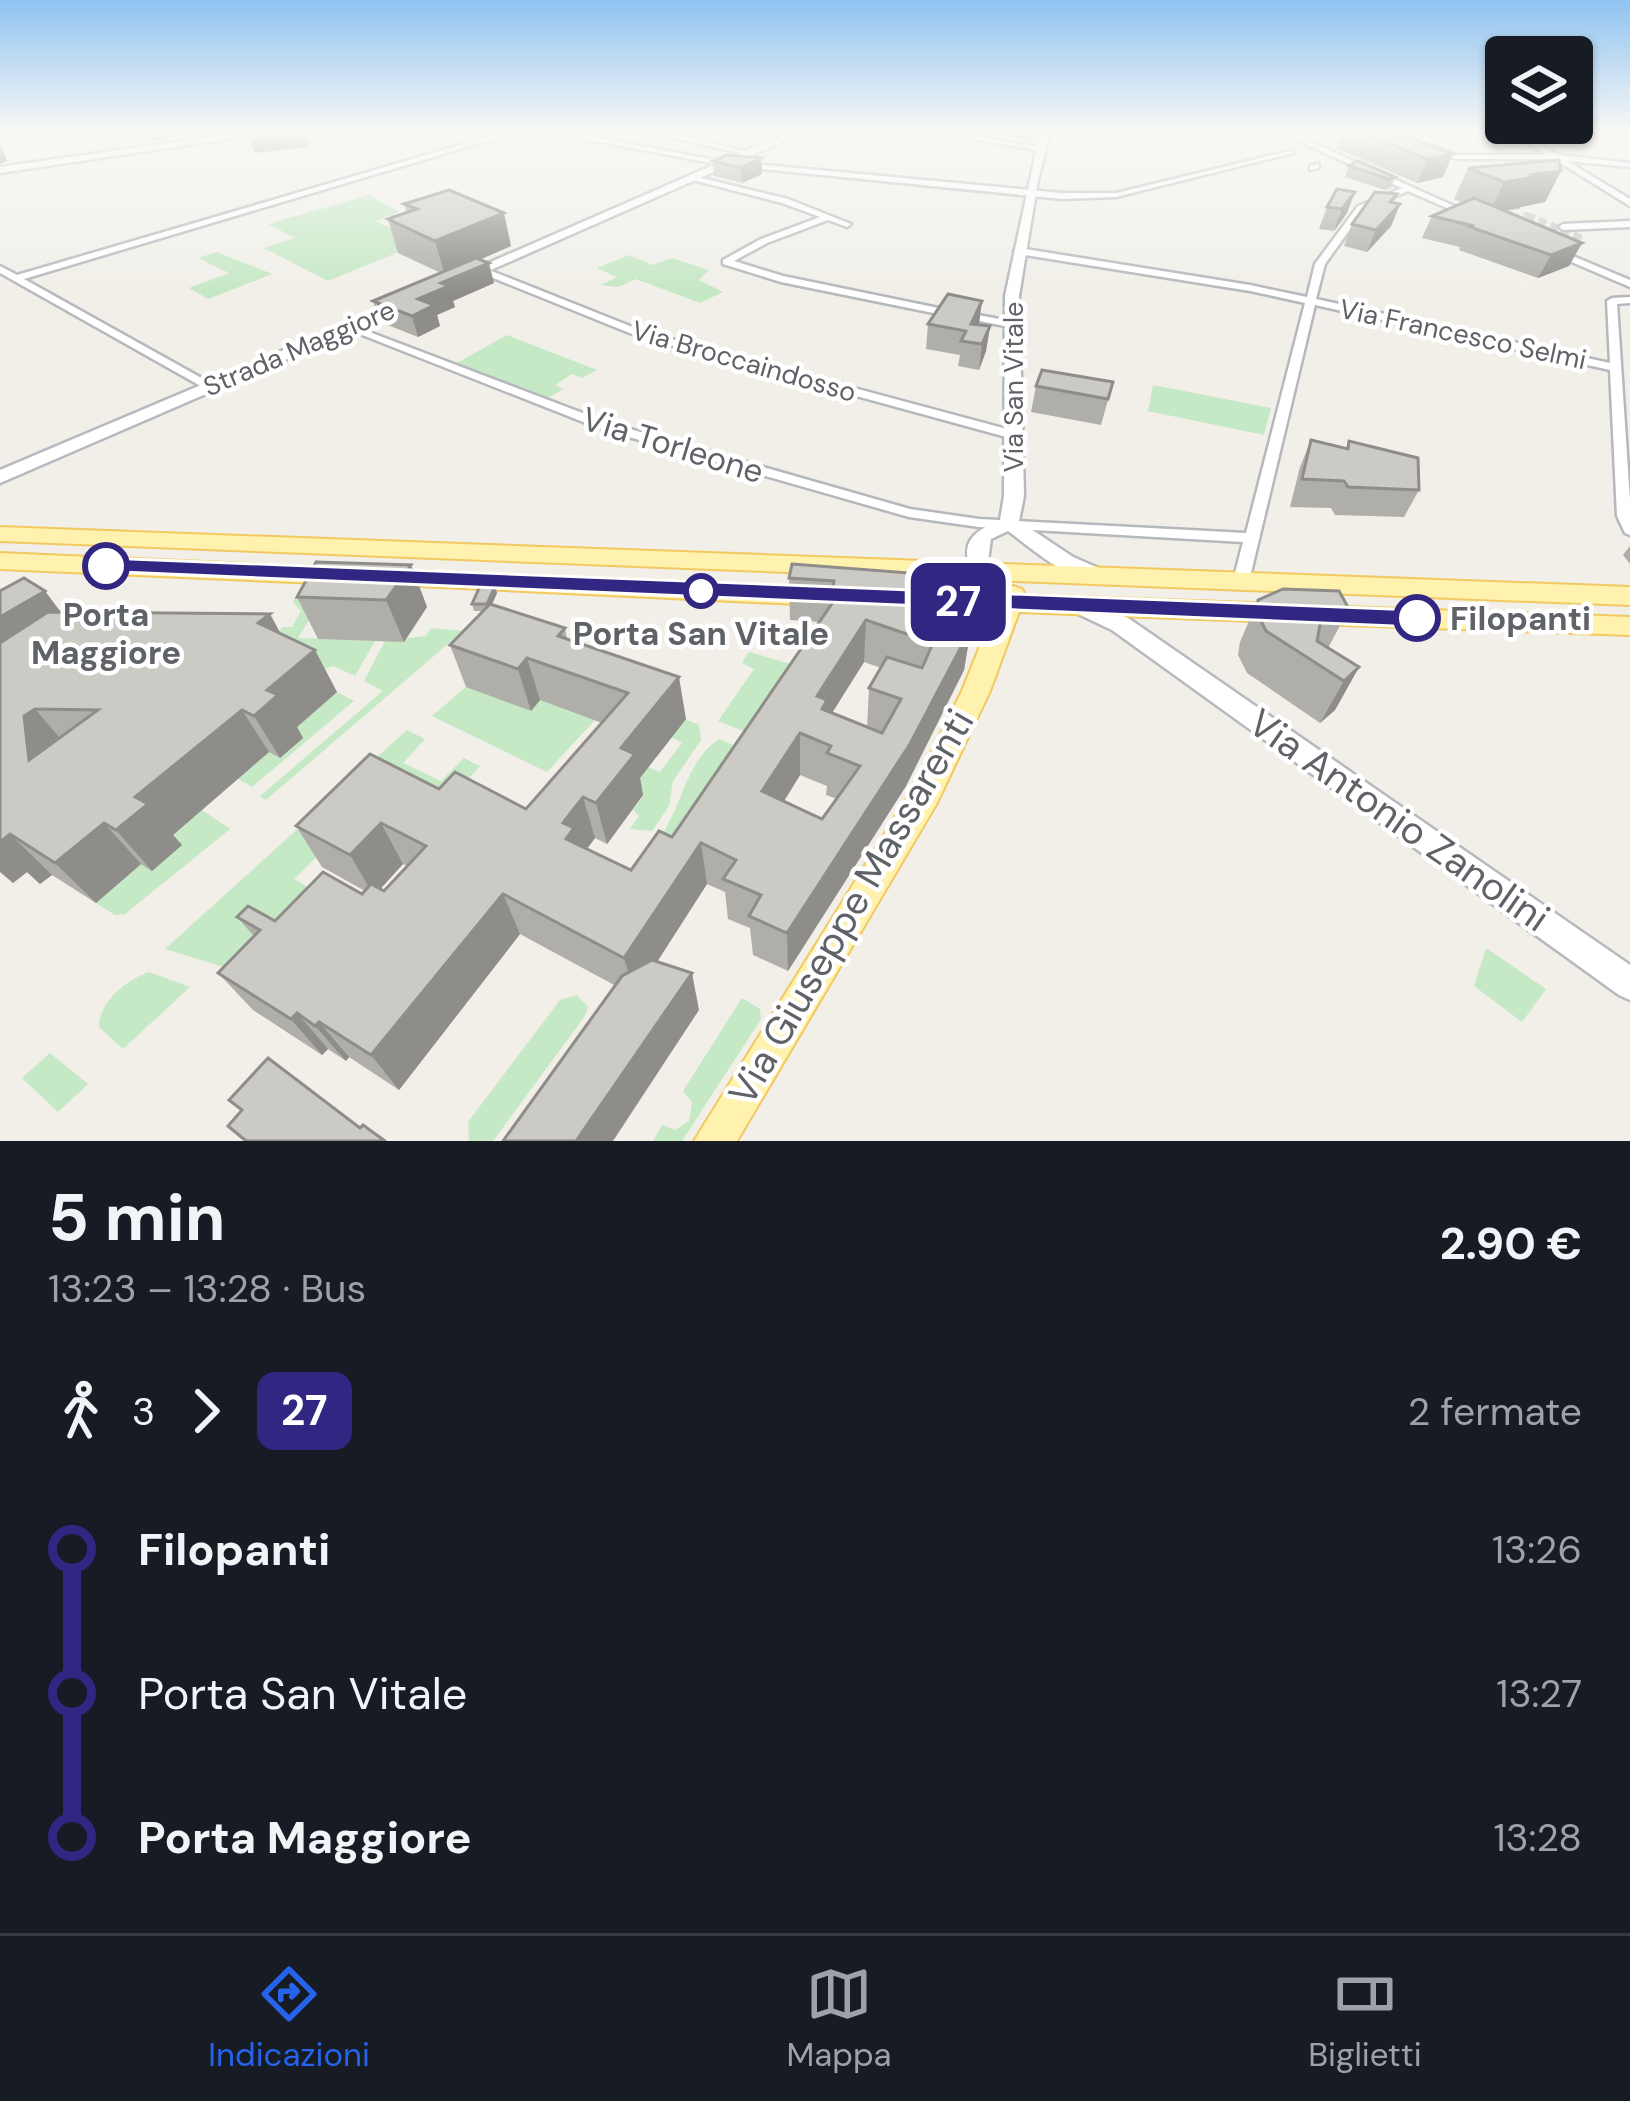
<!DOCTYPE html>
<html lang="it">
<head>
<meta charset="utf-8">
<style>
	:root { --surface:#171b24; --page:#242831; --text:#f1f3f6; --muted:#9ea1a6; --line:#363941; --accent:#2563eb }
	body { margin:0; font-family:"DM Sans",sans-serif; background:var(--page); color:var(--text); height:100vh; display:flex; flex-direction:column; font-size:45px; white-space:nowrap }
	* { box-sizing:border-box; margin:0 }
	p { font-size:39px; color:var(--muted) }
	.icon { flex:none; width:66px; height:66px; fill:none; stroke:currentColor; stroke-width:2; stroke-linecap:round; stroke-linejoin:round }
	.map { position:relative; height:1141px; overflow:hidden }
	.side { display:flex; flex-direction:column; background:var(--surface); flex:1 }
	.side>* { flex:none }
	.badge { padding:0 24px; border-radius:18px; font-size:42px; line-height:78px }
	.controls { position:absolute; left:1485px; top:36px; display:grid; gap:24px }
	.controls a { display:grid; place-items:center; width:108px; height:108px; border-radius:12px; background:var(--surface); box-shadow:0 3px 9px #0004; font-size:60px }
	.map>.badge { position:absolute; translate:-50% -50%; box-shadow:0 0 0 6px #fff }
	.legs { display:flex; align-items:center; gap:18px; height:132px; padding:0 48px; font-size:39px }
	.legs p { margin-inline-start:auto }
	.head { display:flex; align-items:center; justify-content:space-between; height:204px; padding:0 48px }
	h1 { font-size:66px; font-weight:700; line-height:90px }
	ul { padding:0 48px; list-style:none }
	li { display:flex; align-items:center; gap:42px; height:144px; font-size:45px }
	li i { display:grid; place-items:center; width:18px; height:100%; margin:0 15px; background:currentColor }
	li i::after { content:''; width:30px; height:30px; margin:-15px; border:9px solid; border-radius:50%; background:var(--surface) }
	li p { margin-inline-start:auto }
	li:first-child i { background:linear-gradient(#0000 50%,currentColor 0) }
	li:last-child i { background:linear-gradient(currentColor 50%,#0000 0) }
	.tab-bar { display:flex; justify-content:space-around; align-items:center; height:168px; border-top:3px solid var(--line); background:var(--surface); font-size:33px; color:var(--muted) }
	.tab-bar a { display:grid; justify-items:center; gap:6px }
	.tab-bar .current { color:var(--accent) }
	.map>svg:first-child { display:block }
	.green { fill:#c5e8c5 }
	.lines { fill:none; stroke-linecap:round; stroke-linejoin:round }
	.street-tunnel { stroke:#ccccc8; stroke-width:8; stroke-dasharray:8 4.5; stroke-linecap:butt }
	.street-casing { stroke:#b5b8bc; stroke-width:5 }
	.secondary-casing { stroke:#b6babf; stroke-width:5 }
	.primary-casing { stroke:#f2c960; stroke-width:4 }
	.street { fill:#fff; fill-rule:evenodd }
	.secondary { fill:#fff; fill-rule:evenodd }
	.primary { fill:#fff2af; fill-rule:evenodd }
	.wall { fill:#afaea9; fill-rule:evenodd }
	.shaded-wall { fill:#8f8d8a }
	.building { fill:#cccac5; stroke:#8f8d8a; stroke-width:3; fill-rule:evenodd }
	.line-1 { fill:#312783; stroke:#fff; stroke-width:3 }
	.stop-1-dot { fill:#fff; stroke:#312783; stroke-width:6 }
	.labels { text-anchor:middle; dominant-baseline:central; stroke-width:9; stroke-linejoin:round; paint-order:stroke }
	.far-street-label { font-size:27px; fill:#5f6368; stroke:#fff }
	.street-label { font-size:33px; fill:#5f6368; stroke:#fff }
	.stop-label { font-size:33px; font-weight:bold; fill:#5f6368; stroke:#fff }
	.near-street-label { font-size:39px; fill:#5f6368; stroke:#fff }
</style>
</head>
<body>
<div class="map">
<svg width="1630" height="1141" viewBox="0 0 1630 1141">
	<rect width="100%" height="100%" fill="#f1efe8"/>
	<g class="green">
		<polygon points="369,195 399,212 375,221 423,242 328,281 264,248 295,238 268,224"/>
		<polygon points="217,252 272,274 208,299 189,288 229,273 198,258"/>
		<polygon points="629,255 653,265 672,258 709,270 699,280 723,292 700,303 636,279 618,287 601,285 617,277 597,268"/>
		<polygon points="507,335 597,370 582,378 572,374 555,385 563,389 545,400 455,364"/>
		<polygon points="1153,385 1271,408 1264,435 1148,411"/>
		<polygon points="296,597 340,599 315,610 298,638 375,641 355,676 333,666 318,672 268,650 282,627 292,627 301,611 293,602"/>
		<polygon points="431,628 463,631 266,800 260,796 383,691 364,681 385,641 426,636"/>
		<polygon points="749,652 794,665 769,741 718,721 754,669 742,663"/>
		<polygon points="466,687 540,700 595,720 547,772 432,716"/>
		<polygon points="337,692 354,701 252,787 238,779"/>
		<polygon points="685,719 699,725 701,740 673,781 669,806 652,831 630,829 639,816 633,810 643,796 631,790 648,767 660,772 682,743 671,737"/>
		<polygon points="407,730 425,739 403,763 441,781 464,758 480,766 434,818 383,792 294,879 350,912 227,968 165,949"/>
		<path d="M719,739L759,756L683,872L661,836C683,804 686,761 719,739Z"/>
		<polygon points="202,810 230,829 125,914 115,915 96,903"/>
		<polygon points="1486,948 1546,989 1522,1022 1474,986"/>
		<path d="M149,972L190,987L123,1049L99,1027C99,1002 126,980 149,972Z"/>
		<polygon points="577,995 588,1007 585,1016 493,1141 469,1141 468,1122 560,1000"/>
		<polygon points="742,998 760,1009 761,1019 682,1141 653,1141 662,1125 675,1130 689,1121 692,1102 683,1091"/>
		<polygon points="50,1053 88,1084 58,1112 22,1078"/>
	</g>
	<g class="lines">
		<polygon class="street-tunnel" points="1527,216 1578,237 1550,243 1500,221"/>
		<defs>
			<g id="street">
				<polygon points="501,133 514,133 24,279 214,385 214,389 206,389 0,273 0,266 17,275"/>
				<polygon points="554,133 572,133 721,161 1062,193 1116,193 1289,151 1293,153 1116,197 1062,199 721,165"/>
				<polygon points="653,133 668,133 756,154 752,156"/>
				<polygon points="933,133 954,133 1042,148 1038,150"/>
				<polygon points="1281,133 1291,133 1472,214 1465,216 1408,191 1364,210 1325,264 1316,299 1610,363 1607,301 1612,298 1630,297 1630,303 1617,304 1630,500 1630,535 1625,533 1617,516 1610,370 1315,305 1249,581 1241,586 1233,581 1243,542 979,527 909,517 601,429 342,327 351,325 609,423 910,509 979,519 1246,533 1305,303 1250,291 1019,254 1014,251 1019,248 1250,285 1307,297 1315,264 1358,206 1402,188"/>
				<polygon points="1513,133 1522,133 1558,155 1630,163 1630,167 1567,161 1630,199 1630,206 1554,159 1456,159 1433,149 1437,147 1457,155 1546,155"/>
				<polygon points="1316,164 1319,164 1319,168 1310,170 1310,166"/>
				<polygon points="693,176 788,199 851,224 847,227 828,220 767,243 734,261 783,276 953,311 958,314 953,317 781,282 723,264 723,260 761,239 820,217 782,203 693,180"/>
				<polygon points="1630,221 1630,227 1563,230 1559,227 1563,224"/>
				<polygon points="1556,249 1630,280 1630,287 1553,254 1551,252"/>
				<polygon points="479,266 645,332 1018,432 1020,435 1014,439 1010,438 637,336 476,271 476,267"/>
				<polygon points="973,314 1010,321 1015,324 1010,327 969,319 968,317"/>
			</g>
			<g id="secondary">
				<polygon points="238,133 268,133 0,173 0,167"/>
				<polygon points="787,133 802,133 468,280 456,277"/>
				<path d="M1040,133H1050L1038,180L1019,296L1024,496L1019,521L1073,557L1103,570L1107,575L1103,580C1071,585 1033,549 1008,531L991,539L986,576H972C960,543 970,533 1000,520L1004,496L1005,296Z"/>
				<polygon points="402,300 407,301 407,307 0,483 0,470"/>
				<polygon points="1080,598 1128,618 1630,965 1630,1000 1619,995 1112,630 1072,611 1069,606"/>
			</g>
			<g id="primary">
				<polygon points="0,527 1630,587 1630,605 0,541"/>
				<polygon points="0,553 339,568 351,576 339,584 0,569"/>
				<polygon points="386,570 819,587 831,596 819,605 377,584 374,578"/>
				<polygon points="1013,586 1022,589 1025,595 1281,604 1290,607 1294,613 1290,619 1281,622 1019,612 990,691 937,803 737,1141 694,1141 915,785 962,691 994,611 944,610 932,601 944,592 1001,594"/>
				<polygon points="1315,606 1630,617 1630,635 1315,624 1306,621 1302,615 1306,609"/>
			</g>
		</defs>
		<use href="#street" class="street-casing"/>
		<use href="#secondary" class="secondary-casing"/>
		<use href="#primary" class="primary-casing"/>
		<use href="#street" class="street"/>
		<use href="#secondary" class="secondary"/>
		<use href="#primary" class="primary"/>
	</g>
	<g class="wall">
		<polygon points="1005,134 1038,134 1033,142"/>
		<polygon points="1341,134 1412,134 1411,138 1443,177 1417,183 1336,148"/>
		<polygon points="761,158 762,174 742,183 714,176 713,161"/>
		<polygon points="1349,166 1395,177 1391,188 1385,190 1345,177"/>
		<polygon points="1468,168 1561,171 1545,202 1521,206 1519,209 1505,211 1582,243 1569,266 1538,278 1459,250 1460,247 1422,238 1432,216 1463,203 1454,199"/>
		<polygon points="1337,189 1347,213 1334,231 1319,229 1327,207"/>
		<polygon points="1397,194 1393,203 1400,204 1391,226 1367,252 1344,246 1352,224"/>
		<polygon points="404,204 511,246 480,259 494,283 453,301 455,307 437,315 440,326 418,337 380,322 373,301 441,273 398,253 388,219 407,213"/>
		<polygon points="928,324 990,326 986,351 979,370 958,366 960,355 926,349"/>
		<polygon points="1113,382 1101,425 1031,412 1036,386"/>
		<polygon points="1311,440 1346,448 1349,441 1419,490 1404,517 1335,515 1331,508 1290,507 1300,467"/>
		<polygon points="1630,546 1630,564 1623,555"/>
		<path d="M792,564L971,628L964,670L906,786L788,971L753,955L750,928L728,919L725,892L707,884L657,962L699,1010L616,986L520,934L399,1090L349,1057L346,1061L328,1049L322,1055L253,1010L218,973L254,936L237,917L275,921L362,894L365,891L322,867L296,826L439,789L526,809L602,723L540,700L531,711L466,687L450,645L483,611H474L472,604L495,586L497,593L492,604L565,628L567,639L686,719L640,778L643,795L611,839L607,844L595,838L587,849L631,870L672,837L819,622L790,620L789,578ZM864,662L881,668L869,688L867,727L832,713ZM800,775L827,786L826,795L837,799L822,819L784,801ZM403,864L407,866L384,891L380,889Z"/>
		<polygon points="411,565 427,607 404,642 318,639 297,597"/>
		<polygon points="0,591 60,611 58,612 281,634 337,692 297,727 303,738 280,758 269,752 173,835 182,845 152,871 141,864 96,903 52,875 40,884 27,872 13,883"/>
		<polygon points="1258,600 1349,609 1328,648 1359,667 1335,710 1320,723 1247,673 1238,655 1240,642"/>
	</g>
	<g class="shaded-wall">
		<polygon points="151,134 198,134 154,140"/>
		<polygon points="305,134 309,147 255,153 250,140"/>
		<polygon points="0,142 7,161 0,164"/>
		<polygon points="1453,154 1443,177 1417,183 1427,159"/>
		<polygon points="761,158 762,174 742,183 741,168"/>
		<polygon points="1561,171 1545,202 1489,214 1504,182 1529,175"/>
		<polygon points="1355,192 1347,213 1334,231 1342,209"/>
		<polygon points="1400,204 1391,226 1367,252 1376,230"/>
		<polygon points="504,213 511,246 445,275 435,241"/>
		<polygon points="1582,243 1569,266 1538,278 1551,255"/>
		<polygon points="489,263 494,283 453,301 455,307 437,315 440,326 418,337 412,316 418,299 441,283"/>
		<polygon points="982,301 979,325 971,324"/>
		<polygon points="990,326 986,351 979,370 982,344"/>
		<polygon points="411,565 427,607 404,642 386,600"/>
		<polygon points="495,586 497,593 489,611 487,604"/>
		<polygon points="45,591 60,611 0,646 0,617"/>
		<polygon points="270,614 293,656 258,623"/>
		<polygon points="866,620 864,662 827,721 817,696"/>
		<polygon points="971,628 964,670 906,786 788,971 787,933"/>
		<polygon points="315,650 337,692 297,727 303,738 280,758 254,716 267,690"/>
		<polygon points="527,658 540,700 531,711 518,669"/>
		<polygon points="1359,667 1335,710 1320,723 1344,681"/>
		<polygon points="679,677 686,719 640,778 643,795 607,844 596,803 621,748"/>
		<polygon points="35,709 71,751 29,760 24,716"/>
		<polygon points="242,710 269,752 173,835 182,845 152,871 116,830 135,797"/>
		<polygon points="800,733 800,775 765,832 762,791"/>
		<polygon points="583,797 595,838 582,855 579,879 563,823"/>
		<polygon points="104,823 141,864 96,903 55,863"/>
		<polygon points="381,823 403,864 374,896 350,855"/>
		<polygon points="0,829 10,834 52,875 40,884 27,872 13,883 0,872"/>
		<polygon points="701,843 707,884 635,996 624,958"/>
		<polygon points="503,894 520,934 399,1090 371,1055"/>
		<polygon points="692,973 699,1010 613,1141 576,1141"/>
		<polygon points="297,1013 328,1049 322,1055 291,1019"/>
		<polygon points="319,1022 349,1057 346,1061 315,1026"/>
	</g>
	<g class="building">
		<polygon points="247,134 305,134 250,140"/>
		<polygon points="1364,134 1412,134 1403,135 1453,154 1427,159"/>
		<polygon points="727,155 761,158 741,168 713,161"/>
		<polygon points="1559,160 1561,171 1529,175 1535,177 1504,182 1468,168"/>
		<polygon points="1358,161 1395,177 1389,179 1349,166"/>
		<polygon points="1337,189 1355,192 1342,209 1327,207"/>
		<polygon points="449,190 504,213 435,241 388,219 417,209 404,204"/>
		<polygon points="1375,192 1397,194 1390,202 1400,204 1376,230 1352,224"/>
		<polygon points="1474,198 1582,243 1551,255 1470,227 1474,226 1432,216"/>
		<polygon points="476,258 489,263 441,283 449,286 418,299 434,305 412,316 373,301"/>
		<polygon points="948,294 982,301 971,324 990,326 982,344 961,341 966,331 928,324"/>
		<polygon points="1042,370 1113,382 1108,399 1036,386"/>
		<polygon points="1311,440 1348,449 1349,441 1418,458 1419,490 1348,487 1344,481 1302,479"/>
		<polygon points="316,562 411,565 386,600 297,597"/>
		<path d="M792,564L975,578L967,627L971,628L910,744L787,933L749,916L761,895L723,879L736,860L701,843L624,958L503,894L371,1055L319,1022L315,1026L297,1013L291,1019L218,973L260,930L237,917L248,906L275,921L323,872L362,894L371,884L384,891L426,846L381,823L350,855L296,826L370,754L439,789L455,772L526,809L628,693L527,658L518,669L450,645L490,604L565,628L558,636L679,677L621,748L635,754L596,803L583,797L563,823L574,828L566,839L631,870L659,831L672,837L842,589L833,588L834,581L789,578ZM866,620L933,643L922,668L887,657L869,688L901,699L882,733L822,709L827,700L817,696ZM800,733L831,746L827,753L860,766L822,819L762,791Z"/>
		<polygon points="24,578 45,591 0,617 0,591"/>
		<polygon points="480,586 495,586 487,604 472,604"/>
		<polygon points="1283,589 1339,591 1349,609 1323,608 1317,641 1359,667 1344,681 1266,631 1257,613 1258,600"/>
		<path d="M48,612L270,614L258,623L315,650L267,690L278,695L254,716L242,710L135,797L148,804L116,830L104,823L55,863L10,834L0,842V643ZM35,709L98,710L29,760L24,716Z"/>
		<polygon points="652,960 692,973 576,1141 503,1141 622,976"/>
		<polygon points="268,1058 360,1128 363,1125 385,1141 246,1141 228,1126 242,1110 229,1100"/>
	</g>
	<linearGradient id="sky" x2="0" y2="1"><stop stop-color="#8fc3f1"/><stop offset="0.45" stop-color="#f9f8f5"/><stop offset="1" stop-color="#f9f8f5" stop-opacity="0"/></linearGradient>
	<rect width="1630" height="293" fill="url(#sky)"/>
	<polygon class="line-1" points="106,558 1417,610 1430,618 1417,627 97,571 94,566"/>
	<g class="stop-1-dot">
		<circle cx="106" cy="566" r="21"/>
		<circle cx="701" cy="591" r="15"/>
		<circle cx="1417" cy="618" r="21"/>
	</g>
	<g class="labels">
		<g class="far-street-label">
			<text transform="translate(1463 334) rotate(12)">Via Francesco Selmi</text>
			<text transform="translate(299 348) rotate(-23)">Strada Maggiore</text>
			<text transform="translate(744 361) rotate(16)">Via Broccaindosso</text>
			<text transform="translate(1013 387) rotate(-90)">Via San Vitale</text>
		</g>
		<g class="street-label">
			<text transform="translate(673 445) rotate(17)">Via Torleone</text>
		</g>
		<g class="stop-label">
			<text x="106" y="614">Porta<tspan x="106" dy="38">Maggiore</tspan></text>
			<text x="1450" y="618" text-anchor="start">Filopanti</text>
			<text x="701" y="633">Porta San Vitale</text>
		</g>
		<g class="near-street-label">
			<text transform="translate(1399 820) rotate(35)">Via Antonio Zanolini</text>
			<text transform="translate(851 907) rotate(-60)">Via Giuseppe Massarenti</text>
		</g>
	</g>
</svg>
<div class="controls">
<a><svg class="icon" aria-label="layers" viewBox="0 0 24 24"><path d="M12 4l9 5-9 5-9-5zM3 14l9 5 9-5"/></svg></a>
</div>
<b class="badge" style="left:958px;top:602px;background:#312783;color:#fff">27</b>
</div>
<section class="side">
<div class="head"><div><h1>5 min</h1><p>13:23 – 13:28 · Bus</p></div><b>2.90 €</b></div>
<div class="legs"><svg class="icon" aria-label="walk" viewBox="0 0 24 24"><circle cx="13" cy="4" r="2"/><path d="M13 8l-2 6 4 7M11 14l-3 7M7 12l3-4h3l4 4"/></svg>3<svg class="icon" aria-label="forward" viewBox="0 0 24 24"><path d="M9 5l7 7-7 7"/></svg><b class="badge" style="background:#312783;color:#fff">27</b><p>2 fermate</p></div>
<ul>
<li><i style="color:#312783"></i><b>Filopanti</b><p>13:26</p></li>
<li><i style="color:#312783"></i><span>Porta San Vitale</span><p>13:27</p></li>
<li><i style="color:#312783"></i><b>Porta Maggiore</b><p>13:28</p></li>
</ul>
</section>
<nav class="tab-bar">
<a class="current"><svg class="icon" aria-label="directions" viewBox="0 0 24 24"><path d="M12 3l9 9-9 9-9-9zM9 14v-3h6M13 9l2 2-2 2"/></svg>Indicazioni</a>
<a><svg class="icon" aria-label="map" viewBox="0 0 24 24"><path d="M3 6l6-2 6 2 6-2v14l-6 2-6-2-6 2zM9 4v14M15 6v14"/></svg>Mappa</a>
<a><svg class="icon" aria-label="tickets" viewBox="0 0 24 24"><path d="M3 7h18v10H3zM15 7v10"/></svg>Biglietti</a>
</nav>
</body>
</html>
